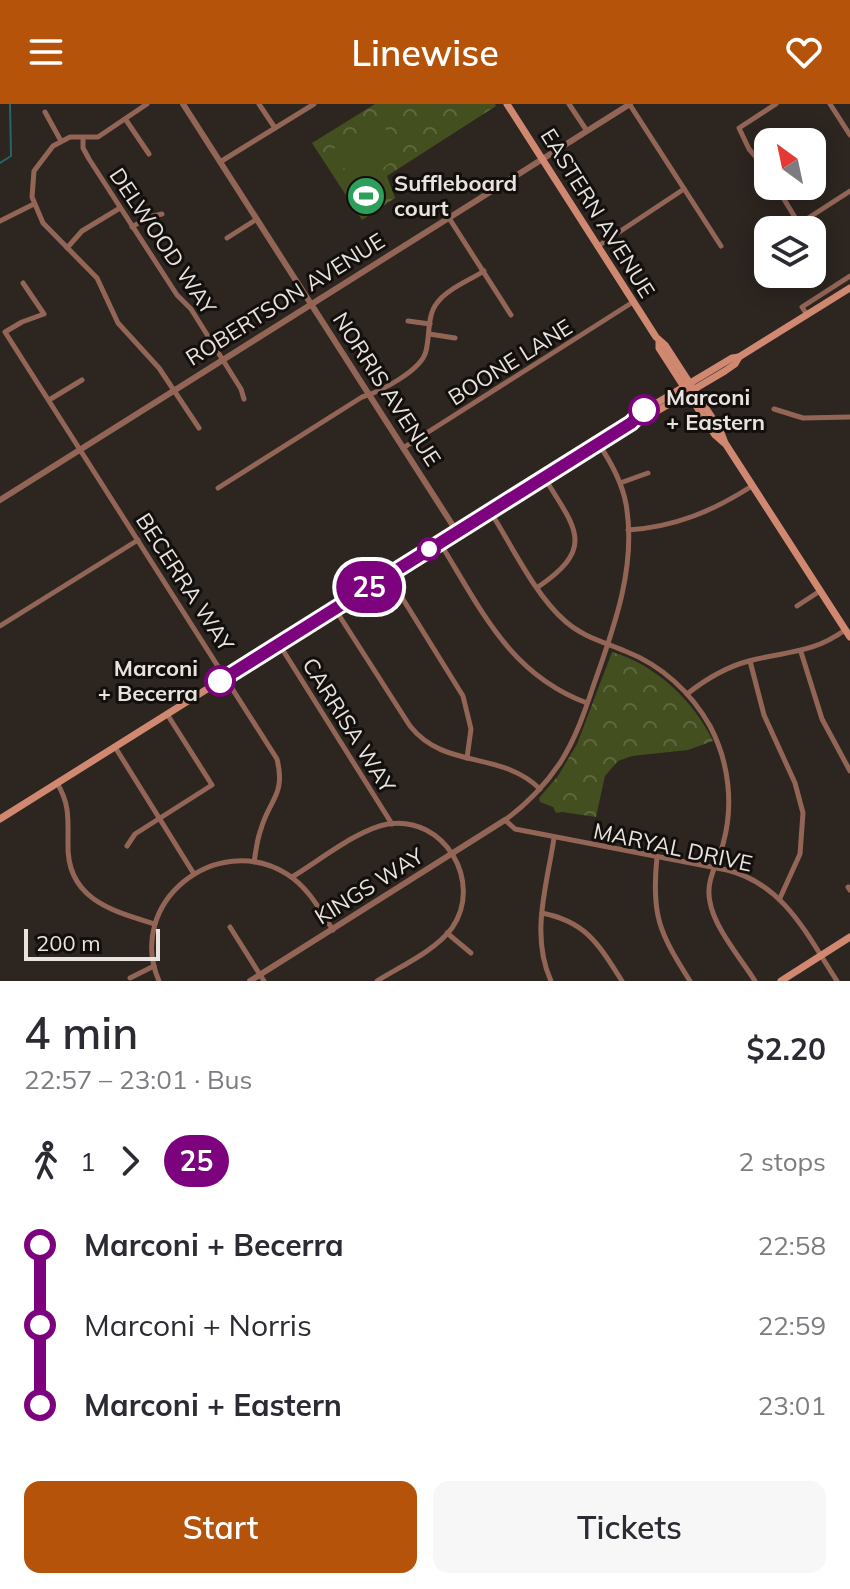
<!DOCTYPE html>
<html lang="en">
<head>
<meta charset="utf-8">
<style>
	:root { --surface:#fff; --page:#f7f7f7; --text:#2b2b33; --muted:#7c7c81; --accent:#b45309 }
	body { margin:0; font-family:Mulish,sans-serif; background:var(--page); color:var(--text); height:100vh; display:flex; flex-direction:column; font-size:30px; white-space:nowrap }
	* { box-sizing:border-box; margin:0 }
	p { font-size:26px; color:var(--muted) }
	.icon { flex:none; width:44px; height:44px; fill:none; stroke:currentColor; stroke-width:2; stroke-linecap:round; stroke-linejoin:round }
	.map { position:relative; height:877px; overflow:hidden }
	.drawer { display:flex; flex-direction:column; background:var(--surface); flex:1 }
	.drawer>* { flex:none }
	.badge { padding:0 16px; border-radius:26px; font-size:28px; line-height:52px }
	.needle { width:52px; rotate:327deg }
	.controls { position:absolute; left:754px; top:24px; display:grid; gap:16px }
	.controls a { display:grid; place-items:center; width:72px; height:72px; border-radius:16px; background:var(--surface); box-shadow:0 4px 20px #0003; font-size:40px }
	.scale { position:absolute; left:24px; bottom:20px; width:136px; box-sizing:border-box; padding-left:8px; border:4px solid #e8e3df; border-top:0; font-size:22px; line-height:28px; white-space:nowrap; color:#e8e3df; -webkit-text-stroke:6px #120f0c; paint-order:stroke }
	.map>.badge { position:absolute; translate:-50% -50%; box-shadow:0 0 0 4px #fff }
	.legs { display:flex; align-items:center; gap:12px; height:88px; padding:0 24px; font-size:26px }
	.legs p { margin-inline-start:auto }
	.summary { display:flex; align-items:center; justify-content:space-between; height:136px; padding:0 24px }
	h1 { font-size:44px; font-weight:600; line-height:60px }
	.primary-button { display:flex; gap:16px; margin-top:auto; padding:16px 24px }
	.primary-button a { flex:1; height:92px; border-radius:16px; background:var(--accent); color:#fff; font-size:32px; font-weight:600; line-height:92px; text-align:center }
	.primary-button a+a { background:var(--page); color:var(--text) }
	ul { padding:0 24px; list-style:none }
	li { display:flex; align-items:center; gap:28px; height:80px; font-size:30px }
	li i { display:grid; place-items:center; width:12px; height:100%; margin:0 10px; background:currentColor }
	li i::after { content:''; width:20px; height:20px; margin:-10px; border:6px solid; border-radius:50%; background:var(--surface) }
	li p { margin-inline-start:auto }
	li:first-child i { background:linear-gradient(#0000 50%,currentColor 0) }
	li:last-child i { background:linear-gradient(currentColor 50%,#0000 0) }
	header { display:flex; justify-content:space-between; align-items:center; height:104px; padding:0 24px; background:var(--accent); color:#fff; font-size:36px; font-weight:600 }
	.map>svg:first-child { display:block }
	.forest { fill:url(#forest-crowns) }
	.pitch { fill:#434f1e }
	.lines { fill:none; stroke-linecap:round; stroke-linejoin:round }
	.stream { stroke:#256768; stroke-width:2 }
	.minor { stroke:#936556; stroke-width:5 }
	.tertiary { stroke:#936556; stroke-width:6 }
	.secondary { stroke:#d08870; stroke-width:7 }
	.line-1-casing { stroke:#fff; stroke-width:18 }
	.line-1 { stroke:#7c027e; stroke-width:12 }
	.stop-1-dot { fill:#fff; stroke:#7c027e; stroke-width:4 }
	.labels { text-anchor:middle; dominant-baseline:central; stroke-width:6; stroke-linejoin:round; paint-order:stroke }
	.poi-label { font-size:22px; font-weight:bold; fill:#e8e3df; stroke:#120f0c; text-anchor:start }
	.street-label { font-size:22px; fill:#e8e3df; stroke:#120f0c }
	.stop-label { font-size:22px; font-weight:bold; fill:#e8e3df; stroke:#120f0c; text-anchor:start }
</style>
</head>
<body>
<header><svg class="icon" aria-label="menu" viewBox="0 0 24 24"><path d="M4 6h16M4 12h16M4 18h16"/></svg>Linewise<svg class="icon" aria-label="heart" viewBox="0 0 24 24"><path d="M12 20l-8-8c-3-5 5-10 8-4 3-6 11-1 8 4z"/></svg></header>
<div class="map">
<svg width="850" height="877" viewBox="0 0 850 877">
	<defs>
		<pattern id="forest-crowns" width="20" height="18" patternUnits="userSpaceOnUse" patternTransform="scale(2)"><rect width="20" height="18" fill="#434f1e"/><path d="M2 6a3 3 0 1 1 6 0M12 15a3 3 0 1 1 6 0" fill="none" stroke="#5e683e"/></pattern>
	</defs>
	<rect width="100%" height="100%" fill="#2c2520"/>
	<g class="forest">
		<polygon points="375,0 495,0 496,2 387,72 395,94 362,116 312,39"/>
		<path d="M612,548C655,560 694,597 713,637L688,646L632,652L618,657L605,672L596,713L562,708L556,709L553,703L540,698L539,694L558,672L577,640Z"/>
	</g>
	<polygon class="pitch" points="378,14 403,50 356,82 332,46"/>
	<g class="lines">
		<polyline class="stream" points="0,59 11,52 10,0"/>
		<g class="minor">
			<polyline points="147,0 98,33 70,33 53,42 34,67 32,93 43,119 97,174 118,219 159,264 199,324"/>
			<polyline points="259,0 275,24"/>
			<polyline points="569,0 587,27"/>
			<polyline points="830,0 850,31"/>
			<polyline points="630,1 721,142"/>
			<polyline points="45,8 61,37"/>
			<polyline points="126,16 149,50"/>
			<polyline points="83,34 83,44 89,55 177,191 191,205 241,285 244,295"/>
			<polyline points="220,58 314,0"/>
			<polyline points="768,67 749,45 739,24 776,0"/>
			<polyline points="776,82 799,120 850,87"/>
			<polyline points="449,114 511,211"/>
			<polyline points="0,117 34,100"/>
			<polyline points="132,123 148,113 162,110"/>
			<polyline points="227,134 257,115"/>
			<polyline points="598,142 684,85"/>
			<polyline points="67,144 82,127 120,104"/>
			<path d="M23,179L44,210L22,218L5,228L277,655C286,691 269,696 261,725C257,735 256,747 254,758"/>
			<polyline points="807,211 802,203 850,172"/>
			<polyline points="408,217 430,220"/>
			<polyline points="429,230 455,234"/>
			<polyline points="49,296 82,276"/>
			<polyline points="774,305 803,314 850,313"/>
			<path d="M598,339C611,358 622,378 626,400C637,461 614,524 594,580C585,607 576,634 560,659C545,681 527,700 505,716L515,725L727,766C784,780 807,831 837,877"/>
			<polyline points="403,344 633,198"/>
			<polyline points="620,379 648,369"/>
			<path d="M218,384L362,293C380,288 422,266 426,247C430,232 427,211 437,199C447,185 470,176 484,167"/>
			<path d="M490,407C512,442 535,491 565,517C583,533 604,538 625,547C661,561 691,588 710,622C729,658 734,701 723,740C718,760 705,776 710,798C714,823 741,855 755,877"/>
			<path d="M628,426C675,423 713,407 752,382"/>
			<path d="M440,439C481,505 509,570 587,599"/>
			<polyline points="388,471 463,592 471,625 467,654"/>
			<path d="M538,483C597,443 575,424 544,373"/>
			<polyline points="797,502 820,487"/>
			<path d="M335,505L410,622C445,666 500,646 540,685"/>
			<polyline points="0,522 138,436"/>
			<polyline points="279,540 392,720"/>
			<polyline points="801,548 822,615 850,667"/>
			<polyline points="750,557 764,611 795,679 803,709 800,750 780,794"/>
			<path d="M687,590C706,575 726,563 749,557C786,547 812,550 845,526"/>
			<polyline points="115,643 194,770"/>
			<path d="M57,679C70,700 68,716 68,739C66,795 112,807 155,820"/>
			<polyline points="127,742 135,730 212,681 167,610"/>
			<path d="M657,753C651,811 659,828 690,877"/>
			<path d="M292,773C319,757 358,725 388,720C444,711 484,778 452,824C435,847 401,862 377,877"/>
			<polyline points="848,783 850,786"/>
			<path d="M542,809C587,818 599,841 622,877"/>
			<polyline points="230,823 264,877"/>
			<polyline points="447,829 471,849"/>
			<polyline points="130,874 154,862"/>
			<path d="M159,877C125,799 216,726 287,770C308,783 320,806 333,826"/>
			<path d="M551,877C530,831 547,781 554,734"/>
		</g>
		<g class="tertiary">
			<polyline points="183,0 457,428"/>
			<polyline points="0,396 630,0"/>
			<polyline points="250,877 505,716"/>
		</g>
		<g class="secondary">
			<polyline points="507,0 656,233 665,241 720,326 725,339 850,533"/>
			<polyline points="659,238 659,244 715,331 724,339"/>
			<polyline points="634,318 642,316 725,267 735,260 739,253"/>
			<polyline points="0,715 631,319 640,309 732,254 739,253 850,184"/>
			<polyline points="781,877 850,833"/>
		</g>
	</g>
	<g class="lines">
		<defs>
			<polyline id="line-1" points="220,577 631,319 644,306"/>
		</defs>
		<use href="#line-1" class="line-1-casing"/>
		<use href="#line-1" class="line-1"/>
	</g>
	<defs>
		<symbol id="stadium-disc" viewBox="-11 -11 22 22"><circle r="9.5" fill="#2e9e5b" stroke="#120f0c"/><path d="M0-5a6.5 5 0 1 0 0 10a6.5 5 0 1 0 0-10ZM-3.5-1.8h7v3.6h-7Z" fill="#fff"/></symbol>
	</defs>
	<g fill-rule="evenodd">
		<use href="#stadium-disc" x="344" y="70" width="44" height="44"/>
	</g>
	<g class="stop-1-dot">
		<circle cx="644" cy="306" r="14"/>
		<circle cx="429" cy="445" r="10"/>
		<circle cx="220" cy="577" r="14"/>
	</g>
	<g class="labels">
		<g class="poi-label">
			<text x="394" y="79">Suffleboard<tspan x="394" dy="25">court</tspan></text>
		</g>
		<g class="street-label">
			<text transform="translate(598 109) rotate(58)">EASTERN AVENUE</text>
			<text transform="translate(163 137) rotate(56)">DELWOOD WAY</text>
			<text transform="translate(285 195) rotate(-32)">ROBERTSON AVENUE</text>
			<text transform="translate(510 258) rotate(-32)">BOONE LANE</text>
			<text transform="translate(387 285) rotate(57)">NORRIS AVENUE</text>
			<text transform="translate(185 478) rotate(57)">BECERRA WAY</text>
			<text transform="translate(349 621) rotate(58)">CARRISA WAY</text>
			<text transform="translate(673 743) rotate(12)">MARYAL DRIVE</text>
			<text transform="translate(369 782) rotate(-32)">KINGS WAY</text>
		</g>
		<g class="stop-label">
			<text x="666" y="293">Marconi<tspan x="666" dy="25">+ Eastern</tspan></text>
			<text x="198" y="564" text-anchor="end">Marconi<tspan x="198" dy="25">+ Becerra</tspan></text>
		</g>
	</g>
</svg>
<div class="controls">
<a><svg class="needle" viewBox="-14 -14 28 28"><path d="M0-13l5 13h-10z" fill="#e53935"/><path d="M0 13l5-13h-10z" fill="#7c7c81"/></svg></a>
<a><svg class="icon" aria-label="layers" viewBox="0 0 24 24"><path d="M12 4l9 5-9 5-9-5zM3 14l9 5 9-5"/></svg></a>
</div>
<div class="scale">200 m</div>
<b class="badge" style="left:369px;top:483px;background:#7c027e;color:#fff">25</b>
</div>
<section class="drawer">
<div class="summary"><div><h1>4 min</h1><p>22:57 – 23:01 · Bus</p></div><b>$2.20</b></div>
<div class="legs"><svg class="icon" aria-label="walk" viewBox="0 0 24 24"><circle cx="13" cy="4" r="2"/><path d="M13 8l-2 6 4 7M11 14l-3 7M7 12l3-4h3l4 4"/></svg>1<svg class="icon" aria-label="forward" viewBox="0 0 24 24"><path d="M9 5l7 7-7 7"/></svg><b class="badge" style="background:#7c027e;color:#fff">25</b><p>2 stops</p></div>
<ul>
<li><i style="color:#7c027e"></i><b>Marconi + Becerra</b><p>22:58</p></li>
<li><i style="color:#7c027e"></i><span>Marconi + Norris</span><p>22:59</p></li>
<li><i style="color:#7c027e"></i><b>Marconi + Eastern</b><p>23:01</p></li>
</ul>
<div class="primary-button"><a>Start</a><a>Tickets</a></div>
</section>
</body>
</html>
